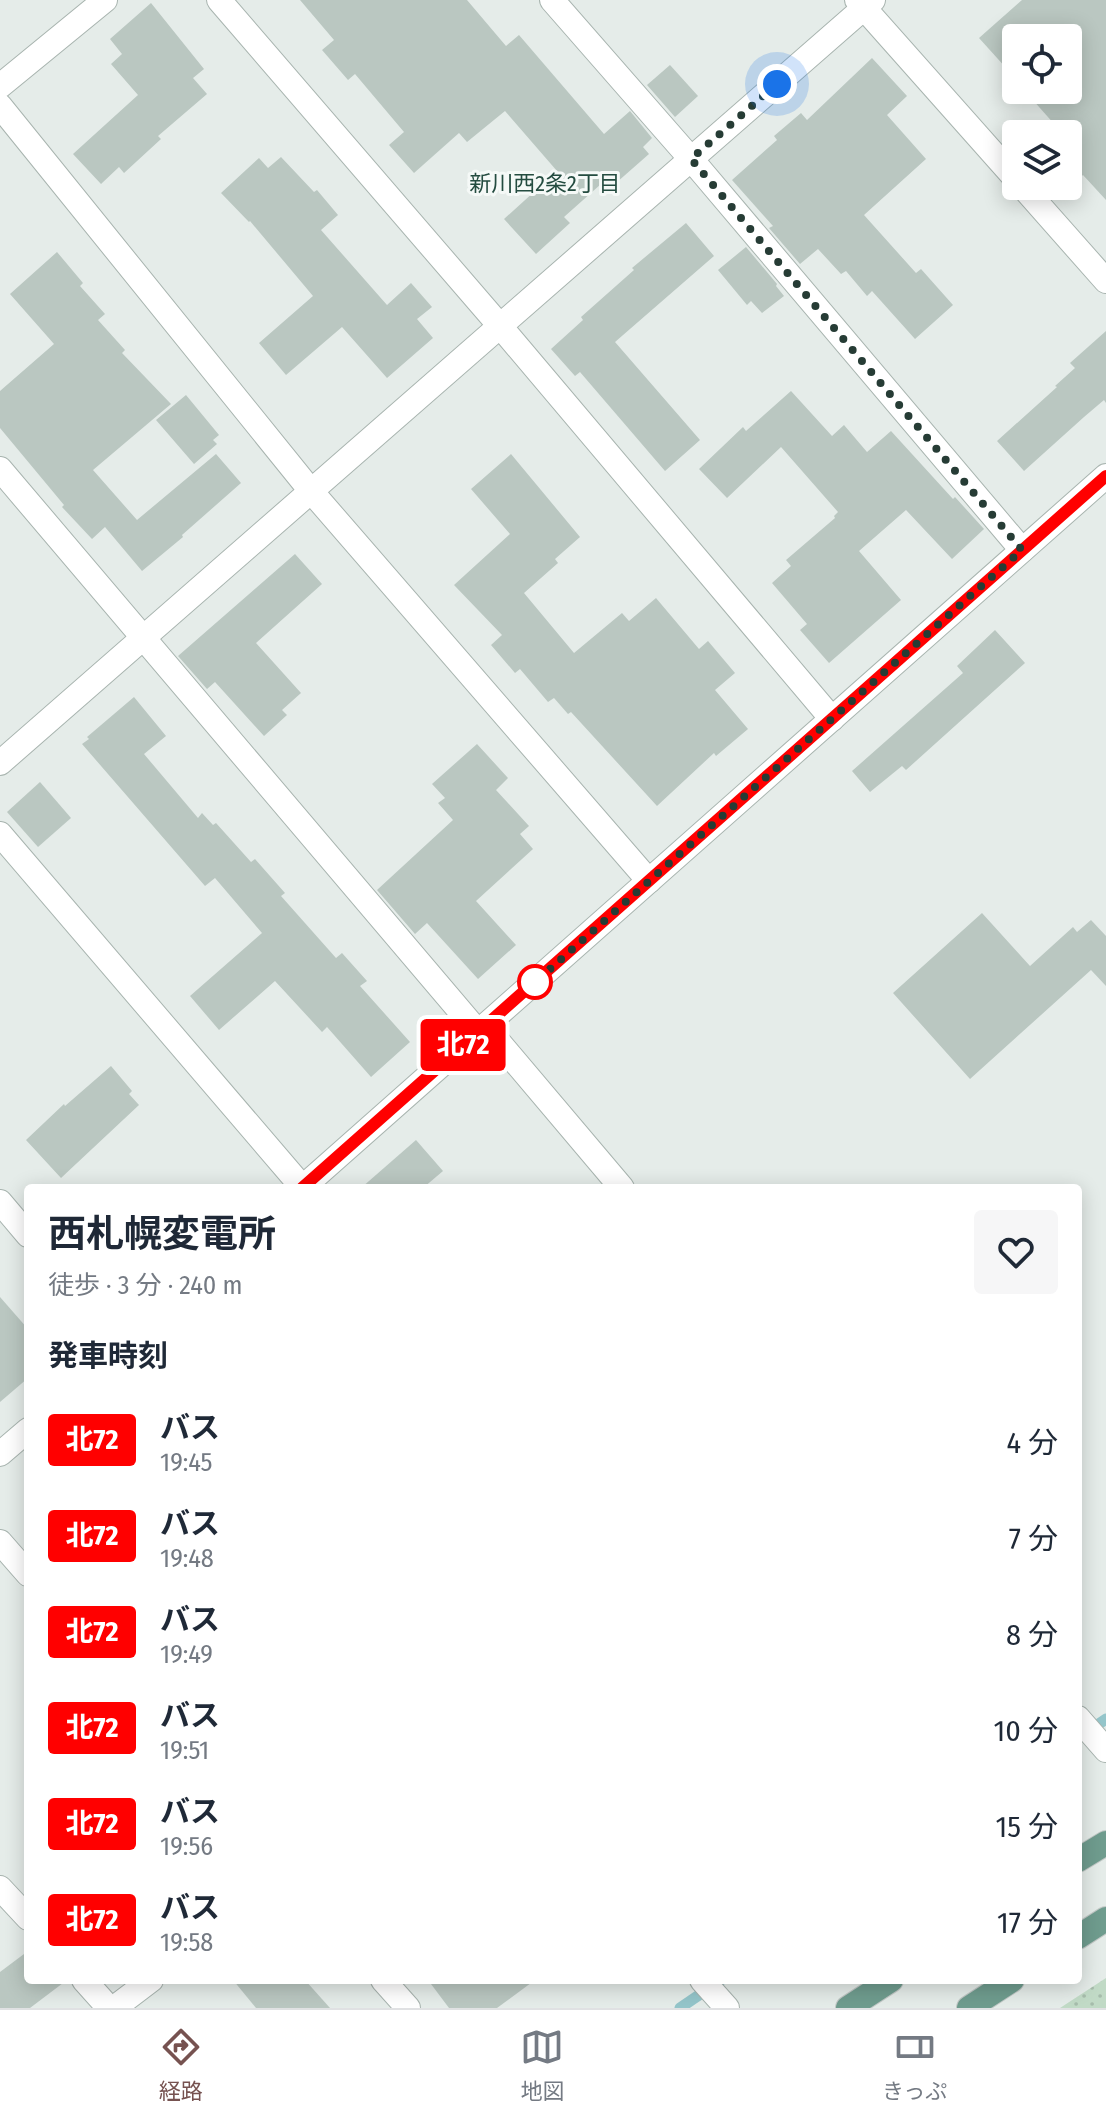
<!DOCTYPE html>
<html lang="ja">
<head>
<meta charset="utf-8">
<style>
	:root { --surface:#fff; --page:#f6f6f7; --text:#1f2937; --muted:#747a83; --line:#e0e1e3; --accent:#765250 }
	body { margin:0; font-family:"Fira Sans Condensed","Noto Sans JP",sans-serif; background:var(--page); color:var(--text); height:100vh; display:flex; flex-direction:column; font-size:30px; white-space:nowrap }
	* { box-sizing:border-box; margin:0 }
	p { font-size:26px; color:var(--muted) }
	.icon { flex:none; width:44px; height:44px; fill:none; stroke:currentColor; stroke-width:2; stroke-linecap:round; stroke-linejoin:round }
	.map { position:relative; flex:1; overflow:hidden }
	.details { position:absolute; left:24px; top:1184px; width:1058px; height:800px; display:flex; flex-direction:column; background:var(--surface); border-radius:8px; box-shadow:0 4px 20px #0003 }
	.details>* { flex:none }
	.badge { padding:0 16px; border-radius:6px; font-size:28px; line-height:52px }
	.fabs { position:absolute; left:1002px; top:24px; display:grid; gap:16px }
	.fabs a { display:grid; place-items:center; width:80px; height:80px; border-radius:8px; background:var(--surface); box-shadow:0 4px 20px #0003; font-size:40px }
	.you { position:absolute; width:40px; height:40px; margin:-20px; border:6px solid #fff; border-radius:50%; background:#1a73e8; box-shadow:0 0 0 12px #1a73e833 }
	.map>.badge { position:absolute; translate:-50% -50%; box-shadow:0 0 0 4px #fff }
	h2 { padding:0 24px; font-size:30px; line-height:72px }
	.round { display:grid; place-items:center; flex:none; width:84px; height:84px; border-radius:8px; background:var(--page) }
	.headline { display:flex; align-items:center; justify-content:space-between; height:136px; padding:0 24px }
	h1 { font-size:38px; font-weight:700; line-height:60px }
	ul { padding:0; list-style:none }
	li { display:flex; align-items:center; gap:24px; height:96px; padding:0 24px }
	li div { flex:1 }
	li b { display:block; font-size:30px }
	li em { font-style:normal }
	li .badge { min-width:88px; font-weight:700; text-align:center }
	.menu { display:flex; justify-content:space-around; align-items:center; height:112px; border-top:2px solid var(--line); background:var(--surface); font-size:22px; color:var(--muted) }
	.menu a { display:grid; justify-items:center; gap:4px }
	.menu .active { color:var(--accent) }
	.map>svg:first-child { display:block }
	.park { fill:url(#park-dots) }
	.lines { fill:none; stroke-linecap:round; stroke-linejoin:round }
	.stream { stroke:#94c5ca; stroke-width:11 }
	.building { fill:#bac7c1 }
	.street-casing { stroke:#a8b4af; stroke-width:26 }
	.primary-casing { stroke:#c2c8c6; stroke-width:26 }
	.street { stroke:#fff; stroke-width:24 }
	.primary { stroke:#6f9c8e; stroke-width:24 }
	.line-casing { stroke:#fff; stroke-width:18 }
	.line { stroke:#f00; stroke-width:12 }
	.walk { stroke:#263c35; stroke-width:8; stroke-dasharray:0 14.4 }
	.stop-dot { fill:#fff; stroke:#f00; stroke-width:4 }
	.labels { text-anchor:middle; dominant-baseline:central; stroke-width:6; stroke-linejoin:round; paint-order:stroke }
	.neighbourhood-label { font-size:22px; fill:#244c40; stroke:#f5f9f7 }
</style>
</head>
<body>
<div class="map">
<svg width="1106" height="2008" viewBox="0 0 1106 2008">
	<defs>
		<pattern id="park-dots" width="8" height="8" patternUnits="userSpaceOnUse" patternTransform="scale(2)"><rect width="8" height="8" fill="#c1dac6"/><path d="M2 2h.1M6 6h.1" fill="none" stroke="#a6bcab" stroke-width="1.8" stroke-linecap="round"/></pattern>
	</defs>
	<rect width="100%" height="100%" fill="#e5ece9"/>
	<polygon class="park" points="1106,1978 1106,2008 1060,2008"/>
	<g class="lines">
		<g class="stream">
			<polyline points="1078,1738 1106,1719"/>
			<polyline points="680,2008 721,1980"/>
		</g>
	</g>
	<g class="building">
		<polygon points="300,0 467,0 506,46 519,35 604,134 630,111 652,138 643,147 649,154 616,183 610,176 564,217 570,223 536,254 504,219 557,171 505,111 467,142 459,133 414,173 389,145 404,132 355,74 348,80 322,50 334,40"/>
		<polygon points="1022,0 1106,0 1106,200 1083,175 1068,188 1068,134 1063,134 1024,90 1068,90 1068,38 1016,38 1016,79 979,38"/>
		<polygon points="151,3 204,69 193,78 207,94 158,136 161,139 124,173 119,167 101,184 73,154 138,95 111,64 122,54 110,39"/>
		<polygon points="872,58 907,96 887,115 926,159 864,215 916,273 921,269 953,305 915,339 872,291 867,296 846,271 841,274 818,249 800,264 769,228 773,226 732,180 777,140 774,136 801,113 807,120"/>
		<polygon points="670,65 698,96 675,117 647,85"/>
		<polygon points="281,157 314,192 317,190 338,215 321,230 387,305 411,283 432,307 417,319 433,338 387,378 342,327 286,375 259,343 313,296 250,221 249,222 221,193 259,158 268,168"/>
		<polygon points="686,223 714,256 615,342 700,440 665,471 580,372 575,376 551,349 583,320 581,317 634,270 632,268"/>
		<polygon points="746,247 777,284 776,286 784,296 762,313 751,301 747,305 718,270"/>
		<polygon points="57,252 83,283 80,286 105,314 98,320 125,350 122,353 171,404 93,470 137,520 216,454 241,483 182,535 183,537 142,571 105,527 92,539 62,507 64,505 0,428 0,391 54,344 10,294"/>
		<polygon points="1106,331 1106,403 1104,400 1084,417 1024,471 997,441 1057,387 1055,386 1075,368 1070,363"/>
		<polygon points="791,391 832,436 844,425 867,452 891,431 953,499 955,497 984,529 952,559 906,510 859,551 901,600 829,663 800,630 807,624 772,583 791,566 786,560 835,518 834,516 838,512 781,447 727,498 699,469 743,427 746,431"/>
		<polygon points="186,395 219,435 213,440 217,444 194,464 156,420"/>
		<polygon points="511,454 580,537 555,559 558,563 524,593 574,653 622,613 629,621 656,598 699,649 708,641 735,673 715,690 748,729 716,756 714,753 657,806 571,712 568,714 554,698 548,702 520,669 515,673 491,645 502,635 454,585 510,534 471,489"/>
		<polygon points="295,554 322,584 256,643 301,693 282,710 287,715 264,736 215,682 207,689 178,656"/>
		<polygon points="995,630 1025,663 906,770 902,766 870,792 852,771 963,673 957,666"/>
		<polygon points="134,697 166,736 144,754 198,818 202,813 213,825 216,823 251,862 255,859 285,893 281,896 336,958 342,953 367,981 360,986 410,1042 371,1077 327,1027 322,1032 275,981 219,1030 190,996 262,933 215,878 205,886 82,744 89,739 87,737"/>
		<polygon points="477,744 508,778 496,790 529,826 520,834 533,849 476,901 516,945 478,979 427,923 415,934 377,890 453,820 438,803 445,798 432,784"/>
		<polygon points="40,782 71,818 38,847 7,812"/>
		<polygon points="982,913 1030,966 1073,927 1077,932 1091,920 1106,936 1106,986 1091,970 970,1079 893,993"/>
		<polygon points="111,1066 132,1091 129,1094 139,1105 61,1178 26,1140 64,1104 65,1106"/>
		<polygon points="416,1140 443,1171 423,1188 361,1188"/>
		<polygon points="0,1297 28,1329 28,1378 0,1402"/>
		<polygon points="28,1951 28,1980 67,1980 30,2008 0,2008 0,1972"/>
		<polygon points="233,1980 305,1980 330,2008 256,2008"/>
		<polygon points="428,1980 535,1980 497,2008 449,2008"/>
	</g>
	<g class="lines">
		<defs>
			<g id="street">
				<polyline points="219,0 500,326 832,719"/>
				<polyline points="552,0 691,159 1022,550"/>
				<polyline points="857,0 1016,179"/>
				<polyline points="0,86 105,0"/>
				<polyline points="0,106 311,491 649,881"/>
				<polyline points="1022,186 1106,281"/>
				<polyline points="0,469 478,1032"/>
				<polyline points="0,763 873,0"/>
				<polyline points="0,834 303,1188"/>
				<polyline points="485,1026 622,1188"/>
				<polyline points="302,1188 1106,476"/>
				<polyline points="0,1202 28,1235"/>
				<polyline points="0,1454 28,1430"/>
				<polyline points="0,1542 28,1574"/>
				<polyline points="1078,1718 1106,1750"/>
				<polyline points="0,1888 28,1918"/>
				<polyline points="84,1980 109,2008"/>
				<polyline points="383,1980 408,2008"/>
				<polyline points="702,1980 727,2008"/>
				<polyline points="114,2008 151,1980"/>
			</g>
			<g id="primary">
				<polyline points="1078,1860 1106,1843"/>
				<polyline points="1078,1937 1106,1919"/>
				<polyline points="848,2008 891,1980"/>
				<polyline points="969,2008 1012,1980"/>
			</g>
		</defs>
		<use href="#street" class="street-casing"/>
		<use href="#primary" class="primary-casing"/>
		<use href="#street" class="street"/>
		<use href="#primary" class="primary"/>
	</g>
	<g class="lines">
		<defs>
			<polyline id="line" points="302,1188 1106,476"/>
		</defs>
		<use href="#line" class="line-casing"/>
		<use href="#line" class="line"/>
		<polyline class="walk" points="535,982 532,985 1022,550 691,159 777,84"/>
	</g>
	<circle class="stop-dot" cx="535" cy="982" r="16"/>
	<g class="labels">
		<g class="neighbourhood-label">
			<text x="545" y="183">新川西2条2丁目</text>
		</g>
	</g>
</svg>
<div class="fabs">
<a><svg class="icon" aria-label="locate" viewBox="0 0 24 24"><circle cx="12" cy="12" r="6"/><path d="M12 2v4M12 18v4M2 12h4M18 12h4"/></svg></a>
<a><svg class="icon" aria-label="layers" viewBox="0 0 24 24"><path d="M12 4l9 5-9 5-9-5zM3 14l9 5 9-5"/></svg></a>
</div>
<div class="you" style="left:777px;top:84px"></div>
<b class="badge" style="left:463px;top:1045px;background:#f00;color:#fff">北72</b>
<section class="details">
<div class="headline"><div><h1>西札幌変電所</h1><p>徒歩 · 3 分 · 240 m</p></div><a class="round"><svg class="icon" aria-label="heart" viewBox="0 0 24 24"><path d="M12 20l-8-8c-3-5 5-10 8-4 3-6 11-1 8 4z"/></svg></a></div>
<h2>発車時刻</h2>
<ul>
<li><span class="badge" style="background:#f00;color:#fff">北72</span><div><b>バス</b><p>19:45</p></div><em>4 分</em></li>
<li><span class="badge" style="background:#f00;color:#fff">北72</span><div><b>バス</b><p>19:48</p></div><em>7 分</em></li>
<li><span class="badge" style="background:#f00;color:#fff">北72</span><div><b>バス</b><p>19:49</p></div><em>8 分</em></li>
<li><span class="badge" style="background:#f00;color:#fff">北72</span><div><b>バス</b><p>19:51</p></div><em>10 分</em></li>
<li><span class="badge" style="background:#f00;color:#fff">北72</span><div><b>バス</b><p>19:56</p></div><em>15 分</em></li>
<li><span class="badge" style="background:#f00;color:#fff">北72</span><div><b>バス</b><p>19:58</p></div><em>17 分</em></li>
</ul>
</section>
</div>
<nav class="menu">
<a class="active"><svg class="icon" aria-label="directions" viewBox="0 0 24 24"><path d="M12 3l9 9-9 9-9-9zM9 14v-3h6M13 9l2 2-2 2"/></svg>経路</a>
<a><svg class="icon" aria-label="map" viewBox="0 0 24 24"><path d="M3 6l6-2 6 2 6-2v14l-6 2-6-2-6 2zM9 4v14M15 6v14"/></svg>地図</a>
<a><svg class="icon" aria-label="tickets" viewBox="0 0 24 24"><path d="M3 7h18v10H3zM15 7v10"/></svg>きっぷ</a>
</nav>
</body>
</html>
